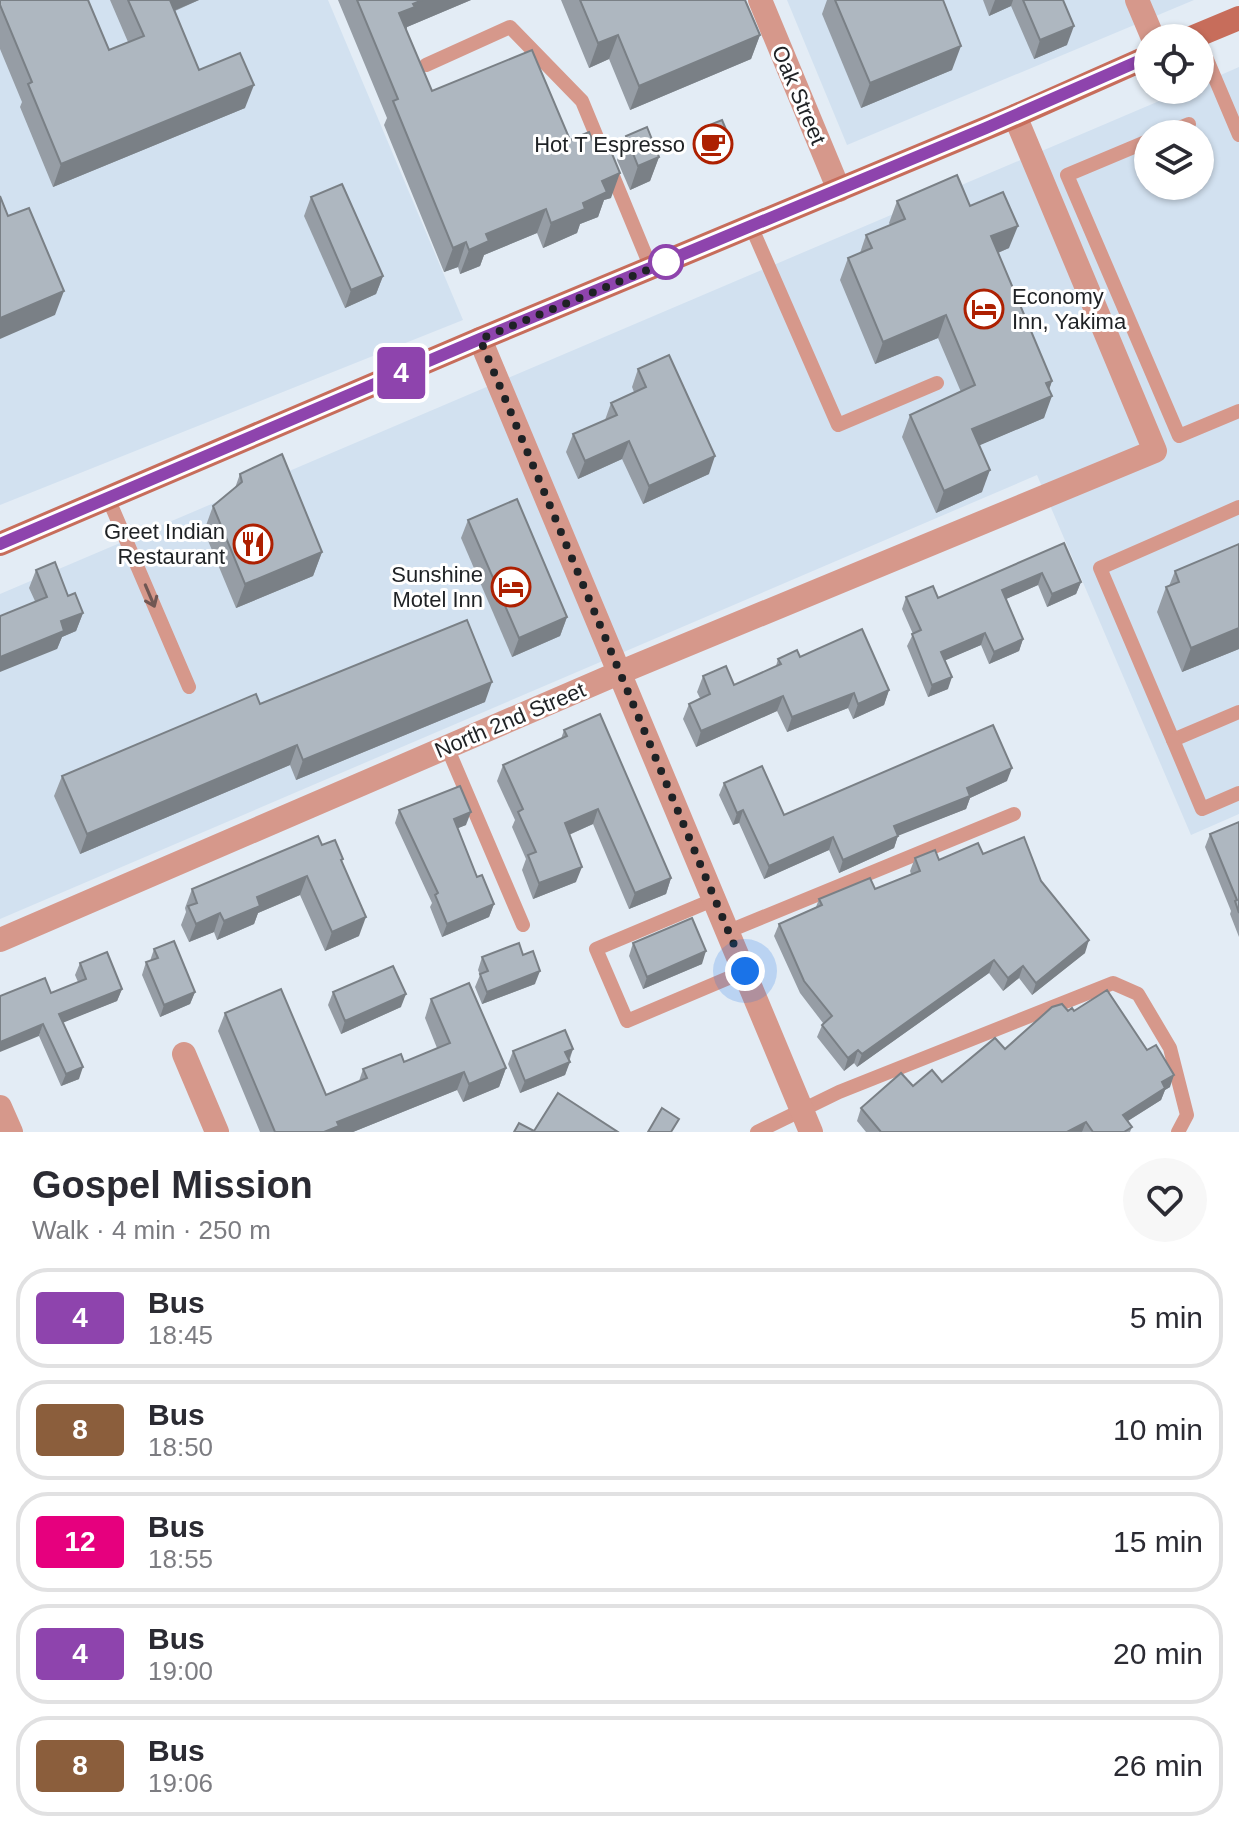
<!DOCTYPE html>
<html lang="en">
<head>
<meta charset="utf-8">
<style>
	:root { --surface:#fff; --page:#f7f7f7; --text:#2b2b33; --muted:#7c7c81; --line:#e1e1e2 }
	body { margin:0; font-family:Arial,sans-serif; background:var(--page); color:var(--text); height:100vh; display:flex; flex-direction:column; font-size:30px; white-space:nowrap }
	* { box-sizing:border-box; margin:0 }
	p { font-size:26px; color:var(--muted) }
	.icon { flex:none; width:44px; height:44px; fill:none; stroke:currentColor; stroke-width:2; stroke-linecap:round; stroke-linejoin:round }
	.map { position:relative; height:1132px; overflow:hidden }
	.panel { display:flex; flex-direction:column; background:var(--surface); flex:1 }
	.panel>* { flex:none }
	.badge { padding:0 16px; border-radius:6px; font-size:28px; line-height:52px }
	.controls { position:absolute; left:1134px; top:24px; display:grid; gap:16px }
	.controls a { display:grid; place-items:center; width:80px; height:80px; border-radius:50%; background:var(--surface); box-shadow:0 2px 6px #0004; font-size:40px }
	.you { position:absolute; width:40px; height:40px; margin:-20px; border:6px solid #fff; border-radius:50%; background:#1a73e8; box-shadow:0 0 0 12px #1a73e833 }
	.map>.badge { position:absolute; translate:-50% -50%; box-shadow:0 0 0 4px #fff }
	.round { display:grid; place-items:center; flex:none; width:84px; height:84px; border-radius:42px; background:var(--page) }
	.overview { display:flex; align-items:center; justify-content:space-between; height:136px; padding:0 32px }
	h1 { font-size:38px; font-weight:800; line-height:60px }
	ul { padding:0; list-style:none }
	li { display:flex; align-items:center; gap:24px; height:100px; margin:0 16px 12px; padding:0 16px; border:4px solid var(--line); border-radius:32px }
	li div { flex:1 }
	li b { display:block; font-size:30px }
	li em { font-style:normal }
	li .badge { min-width:88px; font-weight:700; text-align:center }
	.map>svg:first-child { display:block }
	.built { fill:#d2e1f0; fill-rule:evenodd }
	.lines { fill:none; stroke-linecap:round; stroke-linejoin:round }
	.lane { stroke:#d6988b; stroke-width:14 }
	.street { stroke:#d6988b; stroke-width:24 }
	.secondary { stroke:#c76d5b; stroke-width:24 }
	.wall { fill:#969da5 }
	.shaded-wall { fill:#7a8086 }
	.building { fill:#aeb7c0; stroke:#7a8086; stroke-width:2 }
	.oneway { stroke:#715753 }
	.line-casing { stroke:#fff; stroke-width:18 }
	.line { stroke:#8e44ad; stroke-width:12 }
	.walk { stroke:#1f2225; stroke-width:8; stroke-dasharray:0 14.4 }
	.stop-dot { fill:#fff; stroke:#8e44ad; stroke-width:4 }
	.labels { text-anchor:middle; dominant-baseline:central; stroke-width:6; stroke-linejoin:round; paint-order:stroke }
	.street-label { font-size:22px; fill:#1f2225; stroke:#fff }
	.poi-label { font-size:22px; fill:#1f2225; stroke:#fff; text-anchor:end }
</style>
</head>
<body>
<div class="map">
<svg width="1239" height="1132" viewBox="0 0 1239 1132">
	<rect width="100%" height="100%" fill="#e3ecf5"/>
	<g class="built">
		<polygon points="0,0 328,0 463,320 0,505"/>
		<polygon points="787,0 1194,0 847,145"/>
		<path d="M1239,67V814L1191,835L1037,475L0,919V594L1185,90H1200V84ZM1148,134H1200V186H1148Z"/>
	</g>
	<g class="lines">
		<g class="lane">
			<polyline points="1200,43 1239,135"/>
			<polyline points="426,65 510,27 582,101 651,268"/>
			<polyline points="1165,134 1189,124"/>
			<polyline points="1148,141 1067,175 1179,436 1239,411"/>
			<polyline points="751,226 838,425 937,383"/>
			<polyline points="108,498 189,687"/>
			<polyline points="1239,507 1100,568 1173,740 1239,712"/>
			<polyline points="1173,740 1202,809 1239,793"/>
			<polyline points="447,747 523,925"/>
			<polyline points="715,899 596,949 627,1021 745,971"/>
			<polyline points="729,931 1014,814"/>
			<polyline points="757,1132 839,1092 1113,983 1138,994 1170,1048 1187,1115 1178,1132"/>
		</g>
		<g class="street">
			<polyline points="760,0 839,190"/>
			<polyline points="1137,0 1153,38"/>
			<polyline points="480,339 811,1132"/>
			<polyline points="0,940 621,672 1155,451 1015,116"/>
			<polyline points="184,1054 217,1132"/>
			<polyline points="0,1107 11,1132"/>
		</g>
		<g class="secondary">
			<polyline points="1191,38 1239,18"/>
			<polyline points="0,544 480,339 1015,116 1148,57"/>
		</g>
	</g>
	<g class="wall">
		<polygon points="0,0 109,50 128,42 110,0 199,0 175,11 199,70 245,108 53,187 20,107 22,102 0,49"/>
		<polygon points="338,0 471,0 407,27 406,30 432,91 570,140 611,198 604,200 598,217 580,224 577,233 543,248 537,233 484,255 480,266 460,274 458,267 444,272 384,125 387,118"/>
		<polygon points="561,0 745,0 760,35 751,59 630,110 609,59 589,68"/>
		<polygon points="827,0 943,0 952,70 861,108 822,14"/>
		<polygon points="983,0 1063,0 1067,45 1034,59 1011,6 989,16"/>
		<polygon points="702,128 730,139 728,145 708,153 700,134"/>
		<polygon points="626,136 659,157 650,181 630,190 617,160"/>
		<polygon points="311,197 383,276 376,294 345,308 304,216"/>
		<polygon points="897,201 970,206 1009,248 998,253 1052,381 1049,390 1044,418 979,445 982,492 936,513 902,437 910,415 961,392 938,338 875,364 840,280 848,258 860,253 866,235 890,225 889,223"/>
		<polygon points="638,369 709,474 643,504 622,459 578,479 566,452 573,434 605,420 611,403 634,392 632,387"/>
		<polygon points="240,474 322,552 313,576 236,608 204,531 213,506 235,488"/>
		<polygon points="468,520 567,617 560,636 512,657 461,538"/>
		<polygon points="1064,543 1081,582 1076,594 1047,607 1038,585 1006,599 1023,639 1019,651 989,664 981,645 945,660 948,689 928,697 907,646 913,634 902,609 906,597 938,598"/>
		<polygon points="1239,544 1239,649 1182,672 1157,612 1166,587 1169,586 1175,571"/>
		<polygon points="36,570 68,596 83,613 76,631 62,637 57,649 29,588"/>
		<polygon points="800,657 889,690 884,705 853,719 848,708 787,732 777,711 696,747 683,719 689,704 700,698 697,692 703,676 734,685 776,666 778,659"/>
		<polygon points="485,702 296,780 290,765 80,854 54,796 62,776 260,704"/>
		<polygon points="564,730 671,878 666,894 629,909 593,824 569,835 576,882 533,899 522,870 526,859 512,827 515,820 497,781 503,765 561,739"/>
		<polygon points="1007,781 970,798 966,809 898,835 894,848 839,873 829,850 764,879 739,823 733,825 719,795 724,783 784,815"/>
		<polygon points="399,810 466,825 457,828 477,877 494,904 489,917 442,937 430,907 432,903 395,823"/>
		<polygon points="1239,822 1239,937 1230,914 1231,911 1205,847 1210,834"/>
		<polygon points="322,845 342,863 359,936 325,951 300,895 258,913 254,924 217,940 214,932 189,942 181,925 186,912 185,908 192,889"/>
		<polygon points="983,854 1041,881 1085,953 1032,995 1019,978 1003,991 989,973 857,1067 854,1063 844,1071 817,1037 823,1023 800,993 774,936 779,924 816,907 819,899 875,889 911,874 910,871 915,858 939,860"/>
		<polygon points="633,943 702,964 643,989 629,956"/>
		<polygon points="154,949 195,992 190,1004 160,1017 142,975 146,962 150,961"/>
		<polygon points="482,957 535,984 482,1004 475,987 480,975 478,970"/>
		<polygon points="80,963 122,989 117,1001 63,1022 79,1079 61,1086 39,1036 51,993 78,982 75,975"/>
		<polygon points="333,992 401,1007 341,1034 328,1005"/>
		<polygon points="431,999 506,1068 499,1087 463,1102 457,1090 353,1132 260,1132 218,1031 225,1013 326,1095 359,1081 363,1069 404,1062 437,1048 425,1018"/>
		<polygon points="1068,1011 1074,1011 1170,1087 1165,1090 1161,1100 1128,1121 1132,1127 1130,1132 866,1132 857,1121 861,1108 913,1086 942,1082 1005,1049"/>
		<polygon points="573,1049 565,1075 520,1093 508,1064 513,1051"/>
	</g>
	<g class="shaded-wall">
		<polygon points="166,0 199,0 159,17"/>
		<polygon points="422,0 471,0 407,27 406,31 399,13 413,4"/>
		<polygon points="995,0 1013,0 1011,6 989,16"/>
		<polygon points="1074,26 1067,45 1034,59 1040,40"/>
		<polygon points="618,35 609,59 589,68 598,43"/>
		<polygon points="760,35 751,59 630,110 639,86"/>
		<polygon points="961,46 952,70 861,108 870,83"/>
		<polygon points="254,85 245,108 53,187 61,164"/>
		<polygon points="730,139 728,145 708,153 710,147"/>
		<polygon points="659,157 650,181 630,190 638,166"/>
		<polygon points="620,173 611,198 604,200 598,217 580,224 577,233 543,248 551,223 583,203 602,181"/>
		<polygon points="546,209 537,233 484,255 480,266 460,274 469,250 486,234"/>
		<polygon points="1018,226 1009,248 983,259 991,236"/>
		<polygon points="466,242 458,267 444,272 453,248"/>
		<polygon points="383,276 376,294 345,308 351,290"/>
		<polygon points="64,291 55,315 0,339 0,318"/>
		<polygon points="946,315 938,338 875,364 883,342"/>
		<polygon points="1052,381 1046,398 1052,396 1044,418 964,452 972,429"/>
		<polygon points="629,441 622,459 578,479 585,461"/>
		<polygon points="715,456 709,474 643,504 649,486"/>
		<polygon points="990,470 982,492 936,513 944,491"/>
		<polygon points="322,552 313,576 236,608 245,584"/>
		<polygon points="1042,573 1038,585 997,603 1002,590"/>
		<polygon points="1081,582 1076,594 1047,607 1052,594"/>
		<polygon points="83,613 76,631 62,637 57,649 0,672 0,657 61,621"/>
		<polygon points="567,617 560,636 512,657 519,638"/>
		<polygon points="1239,628 1239,649 1182,672 1191,648"/>
		<polygon points="985,633 981,645 937,664 941,652"/>
		<polygon points="1023,639 1019,651 989,664 994,652"/>
		<polygon points="952,677 948,689 928,697 932,685"/>
		<polygon points="492,682 485,702 296,780 303,760"/>
		<polygon points="889,690 884,705 853,719 858,704"/>
		<polygon points="854,693 848,708 787,732 792,717"/>
		<polygon points="783,696 777,711 696,747 701,731"/>
		<polygon points="297,745 290,765 80,854 87,834"/>
		<polygon points="1012,768 1007,781 970,798 966,809 890,839 894,826 967,788"/>
		<polygon points="598,809 593,824 559,839 565,823"/>
		<polygon points="743,810 739,823 733,825 737,813"/>
		<polygon points="471,812 466,825 449,832 454,819"/>
		<polygon points="898,836 894,848 839,873 843,860"/>
		<polygon points="833,837 829,850 764,879 769,866"/>
		<polygon points="582,867 576,882 533,899 539,883"/>
		<polygon points="307,876 300,895 258,913 254,924 217,940 224,921 257,897"/>
		<polygon points="671,878 666,894 629,909 635,893"/>
		<polygon points="494,904 489,917 442,937 447,924"/>
		<polygon points="220,913 214,932 189,942 196,924"/>
		<polygon points="366,917 359,936 325,951 332,932"/>
		<polygon points="1089,940 1085,953 1032,995 1036,983"/>
		<polygon points="706,951 702,964 643,989 647,977"/>
		<polygon points="994,960 989,973 857,1067 862,1054"/>
		<polygon points="1023,966 1019,978 1003,991 1008,978"/>
		<polygon points="540,971 535,984 482,1004 487,992"/>
		<polygon points="122,989 117,1001 55,1026 59,1014"/>
		<polygon points="195,992 190,1004 160,1017 164,1005"/>
		<polygon points="406,994 401,1007 341,1034 345,1021"/>
		<polygon points="43,1024 39,1036 0,1052 0,1042"/>
		<polygon points="573,1049 568,1061 565,1052"/>
		<polygon points="858,1050 854,1063 844,1071 848,1058"/>
		<polygon points="570,1062 565,1075 520,1093 525,1081"/>
		<polygon points="83,1067 79,1079 61,1086 66,1074"/>
		<polygon points="506,1068 499,1087 463,1102 469,1084"/>
		<polygon points="464,1072 457,1090 353,1132 324,1132 337,1122"/>
		<polygon points="1174,1075 1170,1087 1165,1090 1161,1100 1118,1127 1123,1115 1162,1082"/>
		<polygon points="1086,1122 1082,1132 1067,1132"/>
	</g>
	<g class="building">
		<polygon points="0,0 88,0 109,50 144,36 128,0 170,0 199,70 240,53 254,85 61,164 28,84 32,82 0,5"/>
		<polygon points="357,0 422,0 413,4 415,7 399,13 432,91 532,50 570,140 589,132 596,149 608,144 620,173 602,181 607,192 583,203 585,209 551,223 546,209 486,234 489,241 469,250 466,242 453,248 393,101 398,99"/>
		<polygon points="580,0 745,0 760,35 639,86 618,35 598,43"/>
		<polygon points="835,0 943,0 961,46 870,83"/>
		<polygon points="1023,0 1063,0 1074,26 1040,40"/>
		<polygon points="722,120 730,139 710,147 702,128"/>
		<polygon points="647,127 659,157 638,166 626,136"/>
		<polygon points="957,175 970,206 1003,192 1018,226 991,236 1052,381 1046,383 1052,396 972,429 990,470 944,491 910,415 975,385 946,315 883,342 848,258 872,248 866,235 905,219 897,201"/>
		<polygon points="342,184 383,276 351,290 311,197"/>
		<polygon points="0,196 8,216 29,208 64,291 0,318"/>
		<polygon points="669,355 715,456 649,486 629,441 585,461 573,434 617,415 611,403 646,387 638,369"/>
		<polygon points="282,454 322,552 245,584 213,506 242,482 240,474"/>
		<polygon points="517,499 567,617 519,638 468,520"/>
		<polygon points="1064,543 1081,582 1052,594 1042,573 1002,590 1023,639 994,652 985,633 941,652 952,677 932,685 912,634 921,630 906,597 933,586 938,598"/>
		<polygon points="1239,544 1239,628 1191,648 1166,587 1179,582 1175,571"/>
		<polygon points="55,562 68,596 75,593 83,613 61,621 64,631 0,657 0,616 47,597 36,570"/>
		<polygon points="467,620 492,682 303,760 297,745 87,834 62,776 256,694 260,704"/>
		<polygon points="862,629 889,690 858,704 854,693 792,717 783,696 701,731 689,704 710,694 703,676 726,666 734,685 781,664 778,659 797,650 800,657"/>
		<polygon points="600,714 671,878 635,893 598,809 565,823 582,867 539,883 528,855 536,852 518,812 523,809 503,765 567,736 564,730"/>
		<polygon points="993,725 1012,768 967,788 970,796 894,826 898,836 843,860 833,837 769,866 743,810 737,813 724,783 762,766 784,815"/>
		<polygon points="460,786 471,812 454,819 477,877 482,875 494,904 447,924 435,895 438,893 399,810"/>
		<polygon points="1239,822 1239,913 1235,901 1237,900 1210,834"/>
		<polygon points="318,836 322,845 335,840 343,859 341,860 366,917 332,932 307,876 257,897 260,906 224,921 220,913 196,924 188,906 197,903 192,889"/>
		<polygon points="1024,837 1041,881 1089,940 1036,983 1023,966 1008,978 994,960 862,1054 858,1050 848,1058 822,1025 832,1016 804,981 779,924 822,905 819,899 870,878 875,889 920,871 915,858 935,850 939,860 978,843 983,854"/>
		<polygon points="692,918 706,951 647,977 633,943"/>
		<polygon points="174,941 195,992 164,1005 146,962 158,958 154,949"/>
		<polygon points="519,943 523,955 533,951 540,971 487,992 480,974 488,971 482,957"/>
		<polygon points="107,952 122,989 59,1014 83,1067 66,1074 43,1024 0,1042 0,996 45,978 51,993 86,979 80,963"/>
		<polygon points="393,966 406,994 345,1021 333,992"/>
		<polygon points="469,983 506,1068 469,1084 464,1072 337,1122 339,1126 324,1132 275,1132 225,1013 281,989 326,1095 367,1078 363,1069 401,1054 404,1062 450,1043 431,999"/>
		<polygon points="1107,990 1147,1050 1156,1045 1174,1075 1162,1082 1165,1088 1123,1115 1132,1127 1124,1132 1093,1132 1086,1122 1067,1132 881,1132 861,1108 901,1073 913,1086 932,1070 942,1082 995,1038 1005,1049 1052,1007 1062,1004 1068,1011 1072,1008 1074,1011"/>
		<polygon points="565,1030 573,1049 565,1052 570,1062 525,1081 513,1051"/>
		<polygon points="558,1093 618,1132 514,1132 519,1123 534,1131"/>
		<polygon points="662,1108 679,1119 671,1132 648,1132"/>
	</g>
	<defs><path id="oneway-shaft" d="M-6 0H5M1.5-3L5.5 0L1.5 3" fill="none" stroke-width="1.6" stroke-linecap="round" stroke-linejoin="round" transform="scale(2)"/></defs>
	<use class="oneway" href="#oneway-shaft" transform="translate(150 596) rotate(67)"/>
	<g class="lines">
		<defs>
			<polyline id="line" points="0,544 480,339 986,128 1148,57"/>
		</defs>
		<use href="#line" class="line-casing"/>
		<use href="#line" class="line"/>
		<polyline class="walk" points="666,262 676,258 480,339 745,971"/>
	</g>
	<defs>
		<symbol id="cafe-ring" viewBox="-11 -11 22 22"><circle r="9.5" fill="#fff" stroke="#ad2001" stroke-width="1.5"/><path d="M-5.5-4.5H6V0H3Q3 3.5 0 3.5H-2.5Q-5.5 3.5-5.5 0ZM3-3.2v2h1.7v-2ZM-6 4.5H4V6H-6Z" fill="#ad2001"/></symbol>
		<symbol id="hotel-ring" viewBox="-11 -11 22 22"><circle r="9.5" fill="#fff" stroke="#ad2001" stroke-width="1.5"/><path d="M-6-4.5h1.5V1H6V5H4.5V3h-9V5H-6ZM-4 0a1.8 1.8 0 1 1 3.6 0ZM.5 0V-2.5h3Q6-2.5 6 0Z" fill="#ad2001"/></symbol>
		<symbol id="restaurant-ring" viewBox="-11 -11 22 22"><circle r="9.5" fill="#fff" stroke="#ad2001" stroke-width="1.5"/><path d="M-5-6h1v4h1v-4h1v4h1v-4h1v5L-1.5 .5V6h-2V.5L-5-1ZM5-6V6H3V1.5H1.5Q1.5-4 5-6Z" fill="#ad2001"/></symbol>
	</defs>
	<g fill-rule="evenodd">
		<use href="#cafe-ring" x="691" y="122" width="44" height="44"/>
		<use href="#hotel-ring" x="962" y="287" width="44" height="44"/>
		<use href="#restaurant-ring" x="231" y="522" width="44" height="44"/>
		<use href="#hotel-ring" x="489" y="565" width="44" height="44"/>
	</g>
	<circle class="stop-dot" cx="666" cy="262" r="16"/>
	<g class="labels">
		<g class="street-label">
			<text transform="translate(799 95) rotate(67)">Oak Street</text>
			<text transform="translate(510 720) rotate(-23)">North 2nd Street</text>
		</g>
		<g class="poi-label">
			<text x="685" y="144">Hot T Espresso</text>
			<text x="1012" y="296" text-anchor="start">Economy<tspan x="1012" dy="25">Inn, Yakima</tspan></text>
			<text x="225" y="531">Greet Indian<tspan x="225" dy="25">Restaurant</tspan></text>
			<text x="483" y="574">Sunshine<tspan x="483" dy="25">Motel Inn</tspan></text>
		</g>
	</g>
</svg>
<div class="controls">
<a><svg class="icon" aria-label="locate" viewBox="0 0 24 24"><circle cx="12" cy="12" r="6"/><path d="M12 2v4M12 18v4M2 12h4M18 12h4"/></svg></a>
<a><svg class="icon" aria-label="layers" viewBox="0 0 24 24"><path d="M12 4l9 5-9 5-9-5zM3 14l9 5 9-5"/></svg></a>
</div>
<div class="you" style="left:745px;top:971px"></div>
<b class="badge" style="left:401px;top:373px;background:#8e44ad;color:#fff">4</b>
</div>
<section class="panel">
<div class="overview"><div><h1>Gospel Mission</h1><p>Walk · 4 min · 250 m</p></div><a class="round"><svg class="icon" aria-label="heart" viewBox="0 0 24 24"><path d="M12 20l-8-8c-3-5 5-10 8-4 3-6 11-1 8 4z"/></svg></a></div>
<ul>
<li><span class="badge" style="background:#8e44ad;color:#fff">4</span><div><b>Bus</b><p>18:45</p></div><em>5 min</em></li>
<li><span class="badge" style="background:#8b5e3c;color:#fff">8</span><div><b>Bus</b><p>18:50</p></div><em>10 min</em></li>
<li><span class="badge" style="background:#e6007e;color:#fff">12</span><div><b>Bus</b><p>18:55</p></div><em>15 min</em></li>
<li><span class="badge" style="background:#8e44ad;color:#fff">4</span><div><b>Bus</b><p>19:00</p></div><em>20 min</em></li>
<li><span class="badge" style="background:#8b5e3c;color:#fff">8</span><div><b>Bus</b><p>19:06</p></div><em>26 min</em></li>
</ul>
</section>
</body>
</html>
